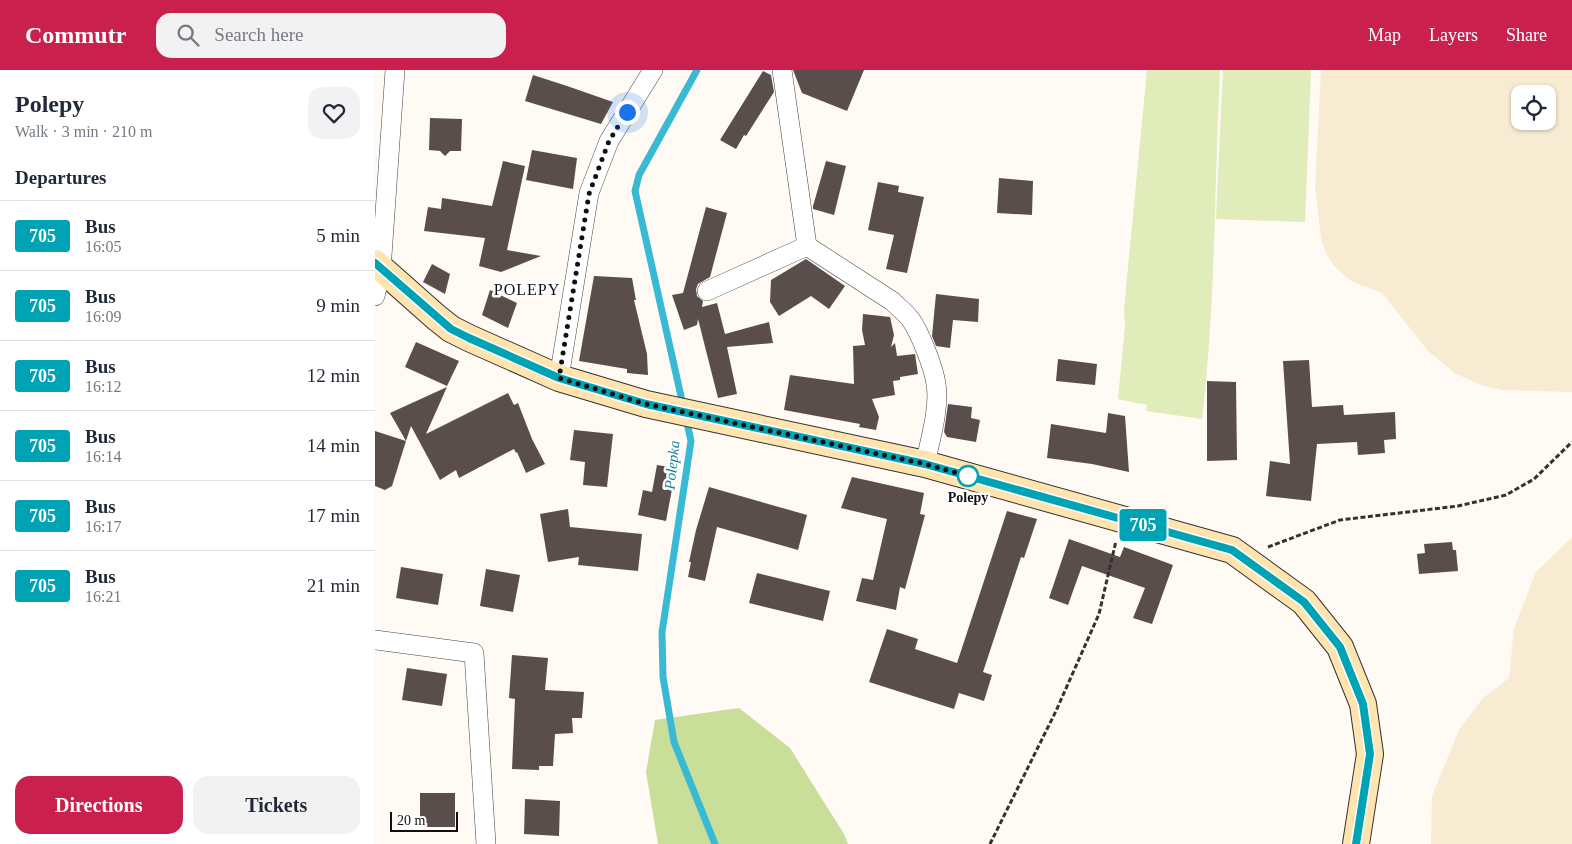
<!DOCTYPE html>
<html lang="en">
<head>
<meta charset="utf-8">
<style>
	:root { --surface:#fff; --page:#f2f2f3; --text:#1f2937; --muted:#747a83; --line:#e0e1e3; --accent:#c9204e }
	body { margin:0; font-family:"Times New Roman",serif; background:var(--page); color:var(--text); height:100vh; display:flex; flex-direction:column; font-size:19px; white-space:nowrap }
	* { box-sizing:border-box; margin:0 }
	p { font-size:16px; color:var(--muted) }
	.icon { flex:none; width:28px; height:28px; fill:none; stroke:currentColor; stroke-width:2; stroke-linecap:round; stroke-linejoin:round }
	.map { position:relative; flex:1; overflow:hidden }
	.details { display:flex; flex-direction:column; background:var(--surface); width:375px }
	.details>* { flex:none }
	.badge { padding:0 10px; border-radius:4px; font-size:18px; line-height:32px }
	.fabs { position:absolute; left:1136px; top:15px; display:grid; gap:10px }
	.fabs a { display:grid; place-items:center; width:45px; height:45px; border-radius:10px; background:var(--surface); box-shadow:0 1px 4px #0004; font-size:25px }
	.scale { position:absolute; left:15px; bottom:12px; width:68px; box-sizing:border-box; padding-left:5px; border:2px solid #101010; border-top:0; font-size:14px; line-height:18px; white-space:nowrap; color:#101010; -webkit-text-stroke:4px #fff; paint-order:stroke }
	.you { position:absolute; width:25px; height:25px; margin:-12px; border:4px solid #fff; border-radius:50%; background:#1a73e8; box-shadow:0 0 0 8px #1a73e833 }
	.map>.badge { position:absolute; translate:-50% -50%; box-shadow:0 0 0 2px #fff }
	h2 { padding:0 15px; font-size:19px; line-height:45px }
	.round { display:grid; place-items:center; flex:none; width:52px; height:52px; border-radius:15px; background:var(--page) }
	.head { display:flex; align-items:center; justify-content:space-between; height:85px; padding:0 15px }
	h1 { font-size:24px; font-weight:600; line-height:38px }
	.button { display:flex; gap:10px; margin-top:auto; padding:10px 15px }
	.button a { flex:1; height:58px; border-radius:15px; background:var(--accent); color:#fff; font-size:20px; font-weight:600; line-height:58px; text-align:center }
	.button a+a { background:var(--page); color:var(--text) }
	ul { padding:0; list-style:none }
	li { display:flex; align-items:center; gap:15px; height:70px; padding:0 15px; border-top:1px solid var(--line) }
	li div { flex:1 }
	li b { display:block; font-size:19px }
	li em { font-style:normal }
	li .badge { min-width:55px; font-weight:700; text-align:center }
	header { display:flex; align-items:center; gap:30px; box-sizing:border-box; height:70px; padding:0 25px; background:var(--accent); color:#fff }
	header strong { font-size:24px }
	nav { display:flex; gap:28px; margin-inline-start:auto; font-size:18px }
	.search { width:350px; height:45px; background:var(--page); display:flex; align-items:center; gap:12px; box-sizing:border-box; padding:0 18px; border-radius:15px; color:var(--muted); font-size:19px }
	main { display:flex; flex:1; min-height:0 }
	.map>svg:first-child { display:block }
	.farmland { fill:#f7ebd2; fill-rule:evenodd }
	.green { fill:#e0ecba }
	.forest { fill:#c8de99 }
	.lines { fill:none; stroke-linecap:round; stroke-linejoin:round }
	.stream { stroke:#38b9d4; stroke-width:7 }
	.building { fill:#5a4e4c }
	.street-casing { stroke:#434343; stroke-width:20 }
	.secondary-casing { stroke:#323232; stroke-width:28 }
	.path { stroke:#323232; stroke-width:3; stroke-dasharray:5 2.5; stroke-linecap:butt }
	.street { stroke:#fff; stroke-width:19 }
	.secondary { stroke:#ffe4af; stroke-width:26 }
	.line-casing { stroke:#fff; stroke-width:11 }
	.line { stroke:#00a3b4; stroke-width:8 }
	.walk { stroke:#101010; stroke-width:5; stroke-dasharray:0 9 }
	.stop-dot { fill:#fff; stroke:#00a3b4; stroke-width:2.5 }
	.labels { text-anchor:middle; dominant-baseline:central; stroke-width:5; stroke-linejoin:round; paint-order:stroke }
	.stop-label { font-size:14px; font-weight:bold; fill:#101010; stroke:#fff }
	.water-label { font-size:15px; font-style:italic; fill:#117e9b; stroke:#fff }
	.quarter-label { font-size:16px; letter-spacing:1px; fill:#101010; stroke:#fff }
</style>
</head>
<body>
<header>
<strong>Commutr</strong>
<div class="search"><svg class="icon" aria-label="search" viewBox="0 0 24 24"><circle cx="10" cy="10" r="6"/><path d="M15 15l6 6"/></svg>Search here</div>
<nav><a>Map</a><a>Layers</a><a>Share</a></nav>
</header>
<main>
<section class="details">
<div class="head"><div><h1>Polepy</h1><p>Walk · 3 min · 210 m</p></div><a class="round"><svg class="icon" aria-label="heart" viewBox="0 0 24 24"><path d="M12 20l-8-8c-3-5 5-10 8-4 3-6 11-1 8 4z"/></svg></a></div>
<h2>Departures</h2>
<ul>
<li><span class="badge" style="background:#00a3b4;color:#fff">705</span><div><b>Bus</b><p>16:05</p></div><em>5 min</em></li>
<li><span class="badge" style="background:#00a3b4;color:#fff">705</span><div><b>Bus</b><p>16:09</p></div><em>9 min</em></li>
<li><span class="badge" style="background:#00a3b4;color:#fff">705</span><div><b>Bus</b><p>16:12</p></div><em>12 min</em></li>
<li><span class="badge" style="background:#00a3b4;color:#fff">705</span><div><b>Bus</b><p>16:14</p></div><em>14 min</em></li>
<li><span class="badge" style="background:#00a3b4;color:#fff">705</span><div><b>Bus</b><p>16:17</p></div><em>17 min</em></li>
<li><span class="badge" style="background:#00a3b4;color:#fff">705</span><div><b>Bus</b><p>16:21</p></div><em>21 min</em></li>
</ul>
<div class="button"><a>Directions</a><a>Tickets</a></div>
</section>
<div class="map">
<svg width="1197" height="774" viewBox="0 0 1197 774">
	<rect width="100%" height="100%" fill="#fffaf4"/>
	<g class="farmland">
		<path d="M946,0H1197V322L1128,320L1109,316L1081,304L1053,281L1007,223L980,213L971,207L958,195L951,183L946,168L940,117ZM1145,24H1172V51H1145Z"/>
		<polygon points="1197,467 1197,774 1056,774 1057,726 1084,660 1108,628 1134,608 1139,558 1161,502"/>
	</g>
	<g class="green">
		<path d="M772,0H845C839,116 841,233 827,349L771,341L772,335L743,329L750,255L749,239Z"/>
		<polygon points="848,0 936,0 930,152 841,149"/>
	</g>
	<polygon class="forest" points="364,638 415,678 469,764 473,774 283,774 271,702 280,650"/>
	<g class="lines">
		<g class="stream">
			<polyline points="308,335 260,121 264,105 322,0"/>
			<polyline points="311,348 316,371 287,562 288,607 299,672 340,774"/>
		</g>
	</g>
	<g class="building">
		<polygon points="418,0 489,0 472,41 427,23"/>
		<polygon points="388,1 396,5 399,22 371,66 369,65 361,79 345,70"/>
		<polygon points="158,5 192,16 238,32 226,54 150,31"/>
		<polygon points="55,48 87,49 86,81 75,81 70,86 65,81 54,80"/>
		<polygon points="157,80 202,88 198,119 151,110"/>
		<polygon points="128,91 150,96 132,180 166,186 126,202 104,196 110,168 49,161 53,137 66,139 67,128 117,136"/>
		<polygon points="451,91 471,96 459,145 438,139 438,136"/>
		<polygon points="624,108 658,111 657,145 622,143"/>
		<polygon points="503,112 524,116 523,122 549,127 532,203 511,199 519,165 493,160"/>
		<polygon points="331,137 352,143 335,207 323,214 321,219 322,226 328,231 327,237 342,233 350,264 394,252 398,273 352,277 362,324 343,328 323,249 322,255 309,260 297,225 308,223"/>
		<polygon points="431,189 470,216 454,239 436,226 404,246 395,232 396,210"/>
		<polygon points="57,194 75,204 70,224 48,212"/>
		<polygon points="219,206 257,208 261,230 259,230 272,284 273,305 252,303 252,299 204,291"/>
		<polygon points="115,220 142,233 133,258 107,245"/>
		<polygon points="561,224 604,229 603,252 578,250 575,278 561,276 557,266"/>
		<polygon points="488,244 515,247 519,265 516,277 520,273 522,286 540,284 543,304 525,307 525,310 518,311 520,325 497,329 504,347 501,360 484,357 485,354 409,340 415,305 479,314 478,276 490,275 487,260"/>
		<polygon points="41,272 84,291 72,316 30,297"/>
		<polygon points="683,289 722,294 720,315 681,311"/>
		<polygon points="934,290 937,337 968,335 969,345 1020,342 1021,369 1009,370 1010,383 983,385 982,372 942,374 936,431 891,426 895,391 915,394 908,291"/>
		<polygon points="832,311 861,312 862,390 832,391"/>
		<polygon points="72,317 51,364 133,323 139,335 143,333 157,369 170,394 151,403 142,382 141,383 139,379 84,408 81,400 65,410 36,356 31,371 15,343"/>
		<polygon points="573,334 597,337 596,348 605,350 601,372 572,367 569,362"/>
		<polygon points="733,343 750,346 754,402 717,394 672,388 676,354 731,363"/>
		<polygon points="199,360 238,364 232,417 208,415 210,392 195,390"/>
		<polygon points="0,361 31,371 17,416 10,420 0,416"/>
		<polygon points="282,395 301,398 291,451 263,445 268,420 277,422"/>
		<polygon points="477,407 549,423 545,444 550,445 530,519 525,517 521,540 481,531 487,508 498,510 512,449 466,438"/>
		<polygon points="334,417 432,445 423,480 342,457 330,511 313,507 316,492 314,492 321,460"/>
		<polygon points="193,439 195,457 267,464 263,501 203,495 204,487 173,492 165,444"/>
		<polygon points="632,441 662,449 649,488 646,487 608,602 617,605 609,631 584,623 579,639 494,612 512,559 543,569 540,579 582,593"/>
		<polygon points="694,469 745,487 749,477 798,495 777,554 758,548 770,518 707,496 693,535 674,528"/>
		<polygon points="1077,472 1078,480 1081,480 1083,501 1044,504 1042,484 1050,483 1049,474"/>
		<polygon points="26,497 68,504 63,535 21,528"/>
		<polygon points="111,499 145,505 138,542 105,536"/>
		<polygon points="382,503 455,521 448,551 374,533"/>
		<polygon points="137,585 173,588 170,620 209,622 207,648 197,648 198,663 180,664 178,696 164,696 164,700 137,699 140,629 134,628"/>
		<polygon points="32,598 72,604 67,636 27,630"/>
		<rect x="45" y="723" width="35" height="34"/>
		<polygon points="150,729 185,731 184,766 149,764"/>
	</g>
	<g class="lines">
		<defs>
			<g id="street">
				<path d="M407,0L432,176L517,231C523,237 531,243 536,250C545,263 559,298 561,314C565,337 555,371 550,394"/>
				<polyline points="332,221 432,176"/>
				<polyline points="0,226 6,200 20,0"/>
				<polyline points="184,308 214,123 234,71 278,0"/>
				<polyline points="0,570 99,583 111,774"/>
			</g>
			<polyline id="secondary" points="0,193 61,247 76,259 94,268 184,308 271,334 550,394 857,480 929,532 965,577 988,634 995,684 981,774"/>
		</defs>
		<use href="#street" class="street-casing"/>
		<use href="#secondary" class="secondary-casing"/>
		<g class="path">
			<polyline points="893,477 965,450 1083,436 1131,425 1159,409 1197,372"/>
			<polyline points="615,774 681,641 724,544 741,471"/>
		</g>
		<use href="#street" class="street"/>
		<use href="#secondary" class="secondary"/>
	</g>
	<g class="lines">
		<defs>
			<polyline id="line" points="0,193 76,259 94,268 184,308 271,334 550,394 857,480 929,532 965,577 988,634 995,684 981,774"/>
		</defs>
		<use href="#line" class="line-casing"/>
		<use href="#line" class="line"/>
		<polyline class="walk" points="252,42 234,71 214,124 184,308 271,334 550,394 593,406"/>
	</g>
	<circle class="stop-dot" cx="593" cy="406" r="10"/>
	<g class="labels">
		<g class="stop-label">
			<text x="593" y="427">Polepy</text>
		</g>
		<g class="water-label">
			<text transform="translate(297 395) rotate(-84)">Polepka</text>
		</g>
		<g class="quarter-label">
			<text x="152" y="219">POLEPY</text>
		</g>
	</g>
</svg>
<div class="fabs">
<a><svg class="icon" aria-label="locate" viewBox="0 0 24 24"><circle cx="12" cy="12" r="6"/><path d="M12 2v4M12 18v4M2 12h4M18 12h4"/></svg></a>
</div>
<div class="scale">20 m</div>
<div class="you" style="left:252px;top:42px"></div>
<b class="badge" style="left:768px;top:455px;background:#00a3b4;color:#fff">705</b>
</div>
</main>
</body>
</html>
